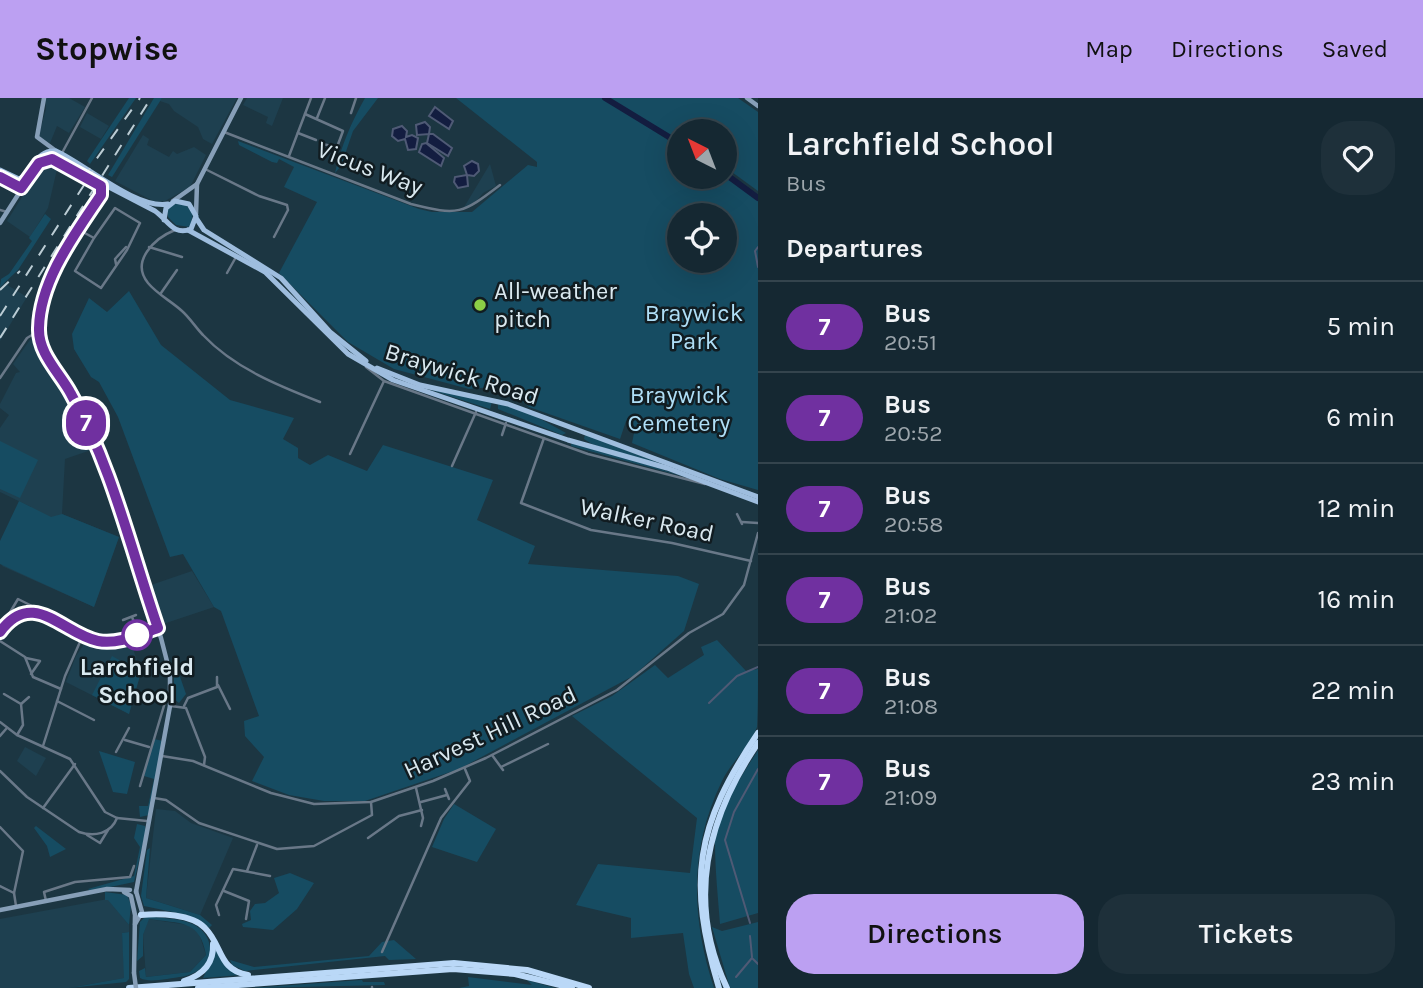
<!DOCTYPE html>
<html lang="en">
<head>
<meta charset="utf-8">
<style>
	:root { --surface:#152832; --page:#1e303a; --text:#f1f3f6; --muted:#9da6ac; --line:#34444d; --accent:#bca0f2 }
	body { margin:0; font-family:Karla,sans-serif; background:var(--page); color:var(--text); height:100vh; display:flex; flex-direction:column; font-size:26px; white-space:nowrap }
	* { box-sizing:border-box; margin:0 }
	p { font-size:23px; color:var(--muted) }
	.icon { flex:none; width:38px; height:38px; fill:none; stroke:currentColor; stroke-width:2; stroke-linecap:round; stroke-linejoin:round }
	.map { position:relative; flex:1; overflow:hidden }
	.panel { display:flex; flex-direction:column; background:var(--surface); width:665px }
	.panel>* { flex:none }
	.badge { padding:0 14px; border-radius:23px; font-size:24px; line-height:46px }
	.needle { width:46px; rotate:318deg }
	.buttons { position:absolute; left:667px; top:21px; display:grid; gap:14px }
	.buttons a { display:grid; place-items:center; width:70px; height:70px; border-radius:50%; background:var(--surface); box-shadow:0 7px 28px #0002,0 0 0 2px var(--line); font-size:35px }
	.map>.badge { position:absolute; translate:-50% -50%; box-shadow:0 0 0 4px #fff }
	h2 { padding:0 28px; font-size:26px; line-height:63px }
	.round { display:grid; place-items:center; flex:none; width:74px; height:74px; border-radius:28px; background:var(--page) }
	.head { display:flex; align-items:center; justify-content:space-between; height:119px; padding:0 28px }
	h1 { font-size:33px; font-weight:600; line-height:52px }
	.action { display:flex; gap:14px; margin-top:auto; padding:14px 28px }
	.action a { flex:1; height:80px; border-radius:28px; background:var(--accent); color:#111; font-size:28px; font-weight:600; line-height:80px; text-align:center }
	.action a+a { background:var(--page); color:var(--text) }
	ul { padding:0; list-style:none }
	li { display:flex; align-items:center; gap:21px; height:91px; padding:0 28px; border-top:2px solid var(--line) }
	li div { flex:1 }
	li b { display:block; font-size:26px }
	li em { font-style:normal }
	li .badge { min-width:77px; font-weight:700; text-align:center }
	header { display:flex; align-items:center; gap:42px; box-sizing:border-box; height:98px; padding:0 35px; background:var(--accent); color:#111 }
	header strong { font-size:33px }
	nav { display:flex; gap:38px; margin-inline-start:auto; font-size:24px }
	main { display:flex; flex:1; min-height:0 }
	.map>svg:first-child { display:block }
	.built { fill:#1e4050 }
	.green { fill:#164c62; fill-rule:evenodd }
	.water { fill:#131d40; stroke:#4f5a75; stroke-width:2 }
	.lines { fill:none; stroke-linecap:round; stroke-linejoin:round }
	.stream { stroke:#4f5a75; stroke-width:2 }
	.river { stroke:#131d40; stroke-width:6 }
	.street { stroke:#697888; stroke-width:2.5 }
	.secondary { stroke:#879fb8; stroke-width:4.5 }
	.primary { stroke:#9ebdde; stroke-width:5 }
	.highway { stroke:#bad8f7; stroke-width:6 }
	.rail { stroke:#bbccd4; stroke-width:2; stroke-dasharray:12 12; stroke-linecap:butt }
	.secondary-bridge { stroke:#879fb8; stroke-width:4.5 }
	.line-casing { stroke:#fff; stroke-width:16 }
	.line { stroke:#7030a0; stroke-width:10 }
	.poi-dot { fill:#8bce46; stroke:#111c21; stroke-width:2.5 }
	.stop-dot { fill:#fff; stroke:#7030a0; stroke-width:3.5 }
	.labels { text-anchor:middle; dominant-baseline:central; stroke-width:5; stroke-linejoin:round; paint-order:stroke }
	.street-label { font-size:24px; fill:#dae9f0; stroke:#111c21 }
	.poi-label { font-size:24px; fill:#dae9f0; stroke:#111c21; text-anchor:start }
	.park-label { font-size:24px; fill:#afdef6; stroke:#111c21 }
	.stop-label { font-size:24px; font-weight:bold; fill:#dae9f0; stroke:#111c21 }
</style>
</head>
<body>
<header>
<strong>Stopwise</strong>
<nav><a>Map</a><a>Directions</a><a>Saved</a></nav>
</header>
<main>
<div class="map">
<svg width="758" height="890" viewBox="0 0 758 890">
	<rect width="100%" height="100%" fill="#1c3642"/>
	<g class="built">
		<polygon points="45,0 69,0 85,9 69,35 57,28 50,45 38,40 46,11"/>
		<polygon points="162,0 237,0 212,46 203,41 198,29 174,13 169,6 160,3"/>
		<polygon points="247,0 283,0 272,28 266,25 268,19 243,7"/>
		<polygon points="87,15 109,28 101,41 80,29"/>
		<polygon points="143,37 149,41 147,47 169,59 173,53 177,56 194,49 206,57 190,89 165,103 155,104 115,83"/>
		<polygon points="53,64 58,67 48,110 30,139 7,123 42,67"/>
		<polygon points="490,66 496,88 483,95 474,106 463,111"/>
		<polygon points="4,185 27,199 0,243 0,188"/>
		<polygon points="32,239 78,315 94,351 65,361 62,416 119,439 94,509 2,468 31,409 0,394 0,330 9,317 0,310 0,306 16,275 20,274 13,266"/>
		<polygon points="192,473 214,509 163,526 148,488"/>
		<polygon points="87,542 111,546 130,542 141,574 129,616 66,584 76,558"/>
		<polygon points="25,649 46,660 36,678 17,663"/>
		<polygon points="156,711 175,713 191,725 233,740 200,817 146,800"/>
		<polygon points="108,801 129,827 129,834 122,835 125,880 69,890 0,890 0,821"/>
		<polygon points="148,821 188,827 198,833 206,857 190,874 146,879 143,837"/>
	</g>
	<g class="green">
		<polygon points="129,0 136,0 90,66 87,63"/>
		<polygon points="154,0 162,0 112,79 108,77"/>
		<path d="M365,0H378L353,33L341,68L335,75C341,48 351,25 365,0Z"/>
		<path d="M456,0H602L679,49V79H725L758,100V392L720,381L632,345L634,335L629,333L632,324L626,323L620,341L529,309L503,288L469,291L394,271L348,244L279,175L317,104L284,89L294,69L279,61L277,65L272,64L239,47L238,43L419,111L432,114H472L528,67L537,69V64ZM679,117H724V163H679Z"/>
		<polygon points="607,0 738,0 758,14 758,93 725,69 724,33 679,33 679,42"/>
		<polygon points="177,105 187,108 193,116 190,129 176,127 168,119 167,111"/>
		<polygon points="45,116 51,121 18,172 0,189 1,181 9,176 32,143 29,140"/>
		<polygon points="129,193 161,247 230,302 294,320 283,341 298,350 298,360 310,367 328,357 367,373 383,347 493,382 477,422 535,448 528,466 678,478 699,486 684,533 633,578 459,671 365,703 324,703 289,697 252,683 264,659 245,638 244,623 259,618 221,513 214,509 183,456 170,459 118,319 99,284 91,279 74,251 72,236 89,200 107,214"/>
		<polygon points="403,283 492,304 490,311"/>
		<polygon points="498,306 524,312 566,335 562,337 498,311"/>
		<polygon points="585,336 690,377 592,346 584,341"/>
		<polygon points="0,343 38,362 20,400 0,391"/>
		<polygon points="572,343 689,380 571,348"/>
		<polygon points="19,403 51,419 62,416 119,439 94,509 0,466 0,443"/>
		<path d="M717,542L746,573L758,571C758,587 758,614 757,629C750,649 731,664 722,683C689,750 691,820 714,890H694L689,876L683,835L631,840V820L576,807L598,766L690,775L697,720L572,618L612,598L655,567L668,580L704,557L701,549Z"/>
		<polygon points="112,558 141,574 129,616 92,597"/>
		<polygon points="178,573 186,596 179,605 174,601 174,575"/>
		<polygon points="154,641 163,643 149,717 140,719 139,708 148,708 154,681 144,678"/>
		<path d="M758,652V815L720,826C718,799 715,771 715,745C715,716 743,676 758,652Z"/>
		<polygon points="99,653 135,664 127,696 113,694"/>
		<polygon points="454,706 496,731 477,764 432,749 444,721"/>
		<polygon points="137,726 145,728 146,732 134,784 91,793 88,791 134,778 140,749 134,740"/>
		<polygon points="36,728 66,751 50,759 47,748 34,730"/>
		<polygon points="150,750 146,800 200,817 212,827 209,830 187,817 144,808 141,798 147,752"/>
		<polygon points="290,775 314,785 297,811 273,832 243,829 242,826 251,822 250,813 255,806 265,805 279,795 274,780"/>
		<polygon points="105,794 127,797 131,807 129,827 108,802 105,802"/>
		<path d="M146,818C160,820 177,820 190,825C211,832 218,859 199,872C189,879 178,879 167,881C157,882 148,884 140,880L139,873L145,870L146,879L190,874L206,857C200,821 180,826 149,821L143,837V858L137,863L140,824Z"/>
		<polygon points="758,824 758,890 730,890 712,829 722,833"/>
		<polygon points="129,834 129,881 126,884 69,890 124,880 122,835"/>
		<polygon points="394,842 416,861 389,862 385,858 245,873 232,867 230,862 254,869 369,858 382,844"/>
		<polygon points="216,852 226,869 240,877 203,880"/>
		<polygon points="468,879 532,887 527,882 555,890 459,890 469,888"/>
		<polygon points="362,882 363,884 384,884 385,887 252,890"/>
	</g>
	<g class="water">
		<polygon points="435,9 453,23 449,31 429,18"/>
		<polygon points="425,24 430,29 429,36 433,36 452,50 448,58 427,45 429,36 417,37 416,27"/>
		<polygon points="402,28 407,33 406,39 412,37 418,40 416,51 408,52 405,41 398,43 392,38 393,31"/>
		<polygon points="426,45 444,60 441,68 419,54 422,46"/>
		<polygon points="472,63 478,66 479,73 474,78 467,77 468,88 458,90 454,84 455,79 467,77 464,68"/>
	</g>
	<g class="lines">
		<g class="stream">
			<polyline points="758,149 755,153 758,169"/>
			<polyline points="709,605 737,578 758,569"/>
			<polyline points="750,825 725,742 734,714 758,671"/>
			<polyline points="750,838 752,859"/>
			<polyline points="753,861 758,866"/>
			<polyline points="736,879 752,860"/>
		</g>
		<g class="river">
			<polyline points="605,0 679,45"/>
			<polyline points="724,75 758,100"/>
		</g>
		<g class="street">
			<polyline points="351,15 356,0"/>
			<polyline points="305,16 343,33 337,49 322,46"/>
			<polyline points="317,20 325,0"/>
			<path d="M224,34L411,106C459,118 462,116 500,87"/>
			<polyline points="298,35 316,42"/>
			<polyline points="62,55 92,0"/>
			<polyline points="289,58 311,0"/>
			<polyline points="205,71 259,98 287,107 288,112 274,139"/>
			<polyline points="0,112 7,114"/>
			<path d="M175,132C155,140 130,163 148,185C157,196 171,203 182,213C190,220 196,230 203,237C234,270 279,288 320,304"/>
			<polyline points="81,133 94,140 115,110 140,125 127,152 101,190 75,173 94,140"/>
			<polyline points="149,149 182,159"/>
			<polyline points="116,166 115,161 126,149"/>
			<polyline points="227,175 236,159"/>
			<polyline points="161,195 177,172"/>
			<polyline points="366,269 384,283 588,356 705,386"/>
			<polyline points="0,280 27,240 37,234"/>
			<polyline points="502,337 506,325"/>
			<polyline points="544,340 521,405 591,432 672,445 751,463"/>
			<polyline points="350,356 384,283"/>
			<polyline points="452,368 476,314"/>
			<polyline points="737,416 742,426"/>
			<polyline points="742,424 758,425"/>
			<polyline points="132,519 139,536"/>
			<polyline points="11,522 9,516 18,501 34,509 36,514"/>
			<polyline points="123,522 136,517"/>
			<path d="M0,534C31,489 64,535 97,543C117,547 138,536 156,530"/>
			<polyline points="0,543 25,559 33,579 61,591"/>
			<polyline points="26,560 40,563 31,576"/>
			<polyline points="218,587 230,611"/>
			<polyline points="4,596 21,606 23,627 17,637"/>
			<polyline points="57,603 94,622"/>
			<polyline points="21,606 29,599"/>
			<polyline points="171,608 186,610 205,659 204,667"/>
			<polyline points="184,608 188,600 217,589 217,579"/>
			<polyline points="0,624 17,637 70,661 105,714 117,720 147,723"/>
			<polyline points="0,638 6,631"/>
			<polyline points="125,642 149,649"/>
			<polyline points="43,648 65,578 83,537"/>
			<polyline points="116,654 129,630"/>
			<polyline points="492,657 503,672"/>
			<polyline points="162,658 193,663 271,695 314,706 371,704 433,683 486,660 617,592 689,535 723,516 744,487 758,435"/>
			<polyline points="501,669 548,646"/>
			<path d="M0,673L27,699L79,734C94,739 111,736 117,720"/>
			<polyline points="140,688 166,601 171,599"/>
			<polyline points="416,690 423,720 421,728"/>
			<polyline points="445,691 449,701"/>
			<polyline points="154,700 166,702 199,725 277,751 314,748 372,717 371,704"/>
			<polyline points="421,704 447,697"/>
			<polyline points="43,710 75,666"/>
			<polyline points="0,729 23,753 14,795"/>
			<polyline points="87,737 100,745 108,732"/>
			<polyline points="368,740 399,718 422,712"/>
			<polyline points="247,773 257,747"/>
			<polyline points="0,788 14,795 16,808"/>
			<polyline points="224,793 249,803 246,821"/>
			<polyline points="46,803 44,794 75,784 130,779 134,768"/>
			<polyline points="219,817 216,807 233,771 270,778"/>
			<polyline points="382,854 441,720 470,683 465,671"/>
			<polyline points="372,890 372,889"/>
		</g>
		<g class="secondary">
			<polyline points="44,0 37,39 56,53"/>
			<polyline points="747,0 758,8"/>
			<polyline points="99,85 101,97 52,179 41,211 38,233 48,261 79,310 105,374 161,540 170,575 170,608 136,794"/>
			<polyline points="173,103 197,86 241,0"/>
			<polyline points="196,116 197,86"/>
			<polyline points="0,125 23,89"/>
			<polyline points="124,794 131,798 135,817 134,875"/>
			<polyline points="0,812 107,791 130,792"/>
			<polyline points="135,826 142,814 136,793"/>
		</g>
		<g class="primary">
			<path d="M0,72L19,81C35,74 35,51 56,53C85,66 137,112 168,106"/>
			<path d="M0,79L21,90L39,65L55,61L155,113C168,122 173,138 191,131L196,118L189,106L175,103L166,110L164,122"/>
			<polyline points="196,120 204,132 281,180 330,234 366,263"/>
			<polyline points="188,132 265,174 348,256 393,282 568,342 667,370 758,404"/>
			<polyline points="377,270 420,287 508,306 758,399"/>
		</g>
		<g class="highway">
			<path d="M141,817C159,815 192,816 205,830C223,848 218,872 248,877"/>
			<path d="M184,883C203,877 214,866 213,846"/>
			<polyline points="129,890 454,865 527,872 589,890"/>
			<polyline points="198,890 453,871 515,876 572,890"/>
			<path d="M719,890C687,783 695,728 758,635"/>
			<path d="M727,890C686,804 707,720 758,645"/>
		</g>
		<g class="rail">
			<polyline points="83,80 140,0"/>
			<polyline points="0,192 20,173"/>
			<polyline points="0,218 93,73"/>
			<polyline points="0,240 151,0"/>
		</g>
		<polyline class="secondary-bridge" points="134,875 136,890"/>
	</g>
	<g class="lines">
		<defs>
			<path id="line" d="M0,79L21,90L39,65L52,61L101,88V97C75,136 40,182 39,230C38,256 60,275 71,296C112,368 131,452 158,530C140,536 118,547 98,543C63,536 33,489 0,534"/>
		</defs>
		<use href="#line" class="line-casing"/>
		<use href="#line" class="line"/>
	</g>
	<circle class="poi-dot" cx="480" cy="207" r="7"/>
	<circle class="stop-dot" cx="137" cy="537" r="14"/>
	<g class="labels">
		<g class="street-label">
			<text transform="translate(370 70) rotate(21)">Vicus Way</text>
			<text transform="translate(462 276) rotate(17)">Braywick Road</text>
			<text transform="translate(647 422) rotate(12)">Walker Road</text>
			<text transform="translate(490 634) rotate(-25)">Harvest Hill Road</text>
		</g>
		<g class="poi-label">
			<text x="494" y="193">All-weather<tspan x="494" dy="28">pitch</tspan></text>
		</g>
		<g class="park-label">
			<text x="694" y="215">Braywick<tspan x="694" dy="28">Park</tspan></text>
			<text x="679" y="297">Braywick<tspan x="679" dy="28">Cemetery</tspan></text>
		</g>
		<g class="stop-label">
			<text x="137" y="569">Larchfield<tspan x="137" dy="28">School</tspan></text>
		</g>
	</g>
</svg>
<div class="buttons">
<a><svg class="needle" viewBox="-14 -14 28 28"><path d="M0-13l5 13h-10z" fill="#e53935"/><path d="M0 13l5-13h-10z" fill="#9da6ac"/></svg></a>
<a><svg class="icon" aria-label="locate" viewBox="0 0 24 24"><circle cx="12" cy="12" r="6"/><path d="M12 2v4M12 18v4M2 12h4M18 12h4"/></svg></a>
</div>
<b class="badge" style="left:86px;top:325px;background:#7030a0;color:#fff">7</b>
</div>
<section class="panel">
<div class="head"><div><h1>Larchfield School</h1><p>Bus</p></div><a class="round"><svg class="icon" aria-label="heart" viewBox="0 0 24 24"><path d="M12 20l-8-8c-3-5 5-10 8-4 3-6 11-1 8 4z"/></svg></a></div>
<h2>Departures</h2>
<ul>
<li><span class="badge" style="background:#7030a0;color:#fff">7</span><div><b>Bus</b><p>20:51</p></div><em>5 min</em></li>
<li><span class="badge" style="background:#7030a0;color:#fff">7</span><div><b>Bus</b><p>20:52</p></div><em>6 min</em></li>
<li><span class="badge" style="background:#7030a0;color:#fff">7</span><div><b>Bus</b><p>20:58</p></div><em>12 min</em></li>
<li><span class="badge" style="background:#7030a0;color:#fff">7</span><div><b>Bus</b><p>21:02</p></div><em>16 min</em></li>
<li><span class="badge" style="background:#7030a0;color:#fff">7</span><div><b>Bus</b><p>21:08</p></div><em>22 min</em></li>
<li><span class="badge" style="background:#7030a0;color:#fff">7</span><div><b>Bus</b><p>21:09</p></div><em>23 min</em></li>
</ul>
<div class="action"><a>Directions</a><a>Tickets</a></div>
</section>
</main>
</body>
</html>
